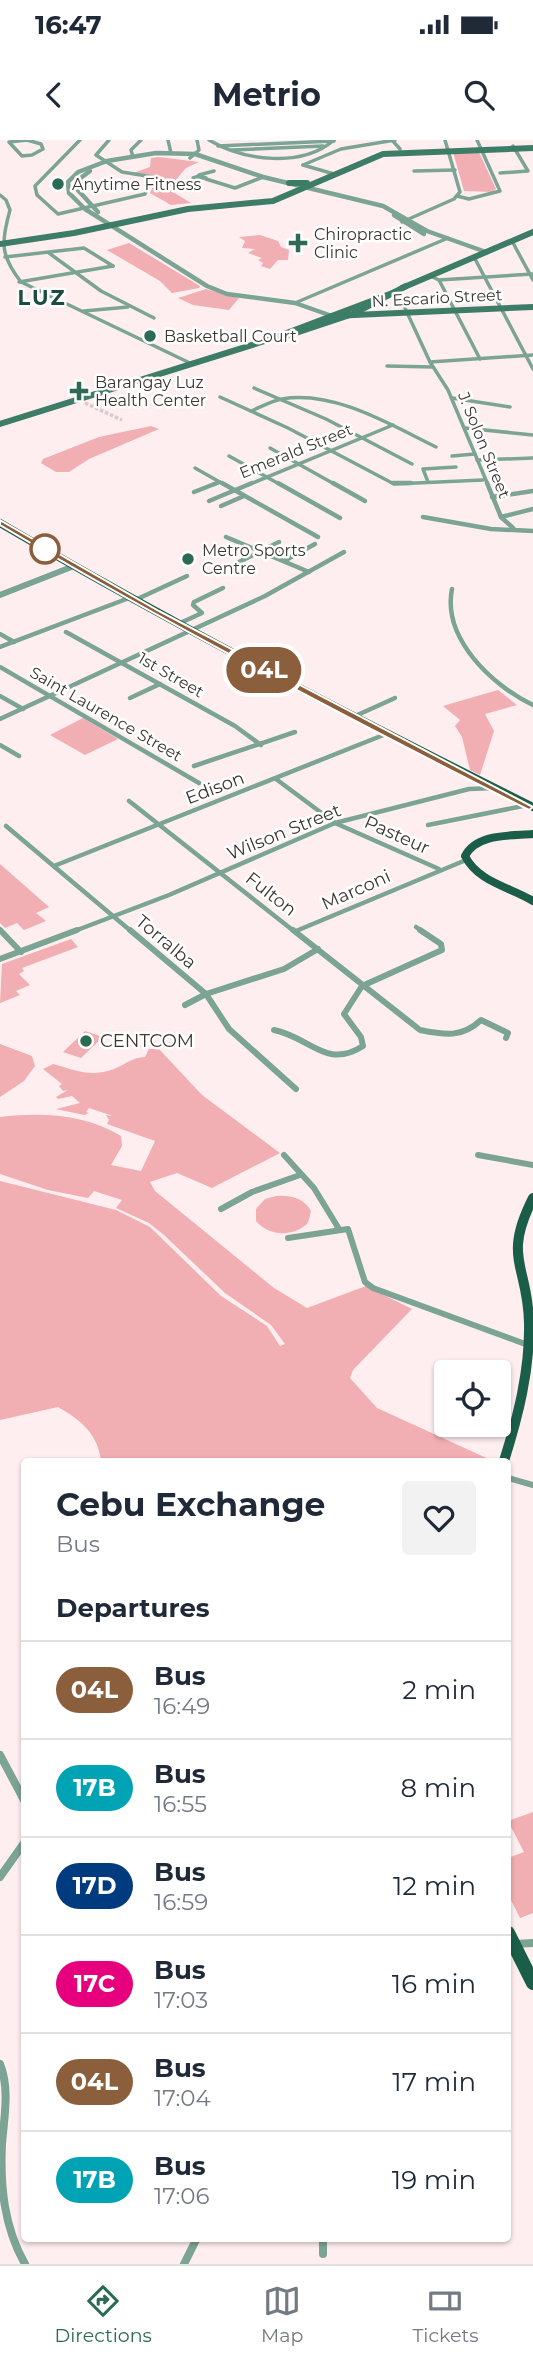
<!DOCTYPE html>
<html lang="en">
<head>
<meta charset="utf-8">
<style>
	:root { --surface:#fff; --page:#f2f2f3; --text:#1f2937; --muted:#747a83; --line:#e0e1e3; --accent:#2c6a56 }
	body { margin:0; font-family:Montserrat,sans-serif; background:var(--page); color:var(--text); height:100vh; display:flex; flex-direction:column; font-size:26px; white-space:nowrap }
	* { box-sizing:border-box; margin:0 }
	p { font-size:23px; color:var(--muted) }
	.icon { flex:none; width:38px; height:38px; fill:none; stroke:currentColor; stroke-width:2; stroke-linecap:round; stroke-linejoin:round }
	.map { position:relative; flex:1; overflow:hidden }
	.side { position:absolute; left:21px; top:1318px; width:490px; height:784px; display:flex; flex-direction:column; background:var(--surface); border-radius:7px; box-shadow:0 2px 5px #0004 }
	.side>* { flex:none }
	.badge { padding:0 14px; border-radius:23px; font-size:24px; line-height:46px }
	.controls { position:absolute; left:434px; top:1220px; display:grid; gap:14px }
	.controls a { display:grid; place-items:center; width:77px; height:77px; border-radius:7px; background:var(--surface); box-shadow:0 2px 5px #0004; font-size:35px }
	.map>.badge { position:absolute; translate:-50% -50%; box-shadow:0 0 0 4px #fff }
	h2 { padding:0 35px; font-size:26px; line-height:63px }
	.round { display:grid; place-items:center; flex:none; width:74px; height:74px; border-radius:7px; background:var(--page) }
	.head { display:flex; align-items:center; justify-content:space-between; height:119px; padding:0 35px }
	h1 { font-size:33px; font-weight:700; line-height:52px }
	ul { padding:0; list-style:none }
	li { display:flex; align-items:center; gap:21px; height:98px; padding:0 35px; border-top:2px solid var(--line) }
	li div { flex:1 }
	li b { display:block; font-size:26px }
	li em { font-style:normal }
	li .badge { min-width:77px; font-weight:700; text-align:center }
	.status { display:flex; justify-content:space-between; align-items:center; height:49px; padding:0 35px; background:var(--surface); direction:ltr }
	.status svg { height:19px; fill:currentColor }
	header { display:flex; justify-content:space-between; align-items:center; height:91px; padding:0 35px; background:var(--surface); font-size:32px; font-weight:700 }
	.tabs { display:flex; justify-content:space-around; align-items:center; height:98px; border-top:2px solid var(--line); background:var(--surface); font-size:19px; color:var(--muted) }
	.tabs a { display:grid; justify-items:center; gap:4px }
	.tabs .selected { color:var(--accent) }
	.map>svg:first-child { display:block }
	.green { fill:#f1aeb3 }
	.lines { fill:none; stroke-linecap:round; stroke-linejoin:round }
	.minor-tunnel { stroke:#d8c9ca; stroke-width:3.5; stroke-dasharray:3.5 2; stroke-linecap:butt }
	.minor-far3 { stroke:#7ba494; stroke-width:3.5 }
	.minor-far2 { stroke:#7ba494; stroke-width:4.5 }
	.minor-far1 { stroke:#7ba494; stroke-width:6 }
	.minor { stroke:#7ba494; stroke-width:8 }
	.tertiary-far1 { stroke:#7ba494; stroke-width:4.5 }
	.tertiary { stroke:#7ba494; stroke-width:6 }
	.secondary { stroke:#3d7d67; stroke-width:6 }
	.primary-far2 { stroke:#1a5e4a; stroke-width:8 }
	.primary-far1 { stroke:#1a5e4a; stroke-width:10 }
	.primary { stroke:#1a5e4a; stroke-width:14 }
	.secondary-bridge { stroke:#3d7d67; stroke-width:6 }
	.line { fill:#8b5e3c; stroke:#fff; stroke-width:2 }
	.poi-dot { fill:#2c6a56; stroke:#fff; stroke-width:2.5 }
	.stop-dot { fill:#fff; stroke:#8b5e3c; stroke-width:3.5 }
	.labels { text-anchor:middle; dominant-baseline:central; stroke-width:5; stroke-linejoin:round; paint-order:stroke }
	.far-poi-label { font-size:16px; fill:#3e3434; stroke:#fff; text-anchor:start }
	.far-street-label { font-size:16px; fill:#3e3434; stroke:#fff }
	.street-label { font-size:18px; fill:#3e3434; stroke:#fff }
	.poi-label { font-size:18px; fill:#3e3434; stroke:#fff; text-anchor:start }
	.far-district-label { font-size:21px; font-weight:bold; letter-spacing:2px; fill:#1b4c3d; stroke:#fff }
</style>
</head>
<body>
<div class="status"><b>16:47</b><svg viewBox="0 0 49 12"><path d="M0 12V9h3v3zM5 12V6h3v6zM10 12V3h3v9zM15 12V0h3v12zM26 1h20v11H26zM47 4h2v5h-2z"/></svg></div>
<header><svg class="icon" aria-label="back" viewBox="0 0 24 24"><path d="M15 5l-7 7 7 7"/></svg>Metrio<svg class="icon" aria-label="search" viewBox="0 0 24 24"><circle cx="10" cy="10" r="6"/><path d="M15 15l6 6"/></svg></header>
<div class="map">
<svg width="533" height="2124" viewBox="0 0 533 2124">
	<rect width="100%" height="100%" fill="#ffeeef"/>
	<g class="green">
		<polygon points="453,12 479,12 496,49 492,52 464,51"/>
		<polygon points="159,17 199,22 186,28 168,49 191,63 171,65 150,53 157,37 133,33 150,27 151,18"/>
		<polygon points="260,95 278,101 281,107 289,110 288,120 278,120 270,129 261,126 263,123 258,120 262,118 248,113 255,109 242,108 245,101 239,97"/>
		<polygon points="129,103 200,146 199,148 172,153 160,141 107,110"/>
		<polygon points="206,149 239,158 229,170 193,165 178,158"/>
		<polygon points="151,286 159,289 89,319 69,332 56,332 41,323 43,319 99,297"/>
		<polygon points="498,550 517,565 485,574 494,591 480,635 470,630 462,597 455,586 460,580 443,566"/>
		<polygon points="83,578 118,599 85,615 50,595"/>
		<polygon points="0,724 49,767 36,773 46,781 24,790 17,783 5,788 0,783"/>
		<polygon points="71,799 78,807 22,828 24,831 19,834 30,845 16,851 20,855 0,863 2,824"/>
		<polygon points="85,891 103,897 81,918 63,912"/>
		<polygon points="0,904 32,916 35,926 24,941 0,957"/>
		<path d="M149,909H159L202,955L280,1013L212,1048L177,1033L150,1042L155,1051L274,1148L307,1168L366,1146L412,1169L353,1230L350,1238L377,1268L493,1321H101C98,1294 81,1280 58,1267L0,1280V1041L116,1070L150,1087L221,1156L267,1186L280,1206L285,1204L271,1185L225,1153L164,1095L149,1083L116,1068L122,1060L94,1051L88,1058L48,1050L0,1034V977C41,972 85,974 121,996L122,1006L111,1025L141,1031L155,1001L107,984L109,980L106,975L113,976L89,968L86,972L89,973L84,975L56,969L80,963L72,956L58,959L56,957L68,950L63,951L59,946L62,944L43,929L53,924C75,930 91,938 114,929C126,924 131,918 145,917Z"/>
		<path d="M276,1056C290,1055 304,1058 311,1071L308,1083C293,1097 270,1097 256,1081V1069L265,1059Z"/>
		<polygon points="533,1672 533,1773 520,1778 508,1754 508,1718 524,1712 508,1681"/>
	</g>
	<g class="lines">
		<polyline class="minor-tunnel" points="85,263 122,280"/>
		<g class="minor-far3">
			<polygon points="27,0 41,4 43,9 32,15 22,16 9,2"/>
			<polyline points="80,0 35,46 37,55 58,74 145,54 153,37 122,32 96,15 109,0"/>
			<polyline points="168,0 171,13"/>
			<path d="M209,0C244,21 302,28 334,0"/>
			<polyline points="392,0 400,9"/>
			<polyline points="218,6 334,1"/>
			<polyline points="232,10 323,6"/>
			<polyline points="133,17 131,10 141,0"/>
			<polyline points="190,18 199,10 197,0"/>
			<polyline points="303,25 341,9 395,0"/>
			<polyline points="303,25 334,34"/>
			<polyline points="414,31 455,30"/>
			<polyline points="500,33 528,31 513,6"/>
			<polyline points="199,35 214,31"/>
			<polygon points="199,36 206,38 193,38"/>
			<polyline points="206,39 235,48 263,37"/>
			<path d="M0,55L6,60L10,70C1,102 0,115 21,142L192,224"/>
			<polyline points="457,56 469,59 500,51 477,0"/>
			<polyline points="402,82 454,59 460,52 445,0"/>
			<polyline points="512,101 533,140"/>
			<polyline points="49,113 101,151 154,178"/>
			<polyline points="5,117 84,108 113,126"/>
			<polyline points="474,117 533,229"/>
			<polyline points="430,136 439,140 480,219"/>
			<polyline points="439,140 533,134"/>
			<polyline points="19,142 113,126"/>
			<polyline points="398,153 430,222 448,250 488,345"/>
			<polyline points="295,163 448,98"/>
			<polyline points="84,171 128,167"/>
			<polyline points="430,222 533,215"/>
			<polyline points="387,226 432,227"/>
			<polyline points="254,248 326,279 412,324"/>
			<polyline points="220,257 288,288 394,344 483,340"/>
			<polyline points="452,258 510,267"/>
			<path d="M251,271C261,267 271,261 282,259C334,250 391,285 436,307"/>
			<polyline points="465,288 533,295"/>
			<polyline points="270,308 336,345"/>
			<polyline points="229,316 281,345"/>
			<polyline points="452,316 475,314"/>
			<polyline points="477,320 533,318"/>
			<polyline points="195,328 225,345"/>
			<polyline points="428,342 423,329 456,327"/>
			<polyline points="212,345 220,342"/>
			<polyline points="248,345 393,285"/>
		</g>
		<g class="minor-far2">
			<polyline points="222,343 318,397"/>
			<polyline points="278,343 340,378"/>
			<polyline points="333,343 365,361"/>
			<polyline points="393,343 411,343"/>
			<polyline points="487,343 501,377 513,388"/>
			<polyline points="194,352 217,343"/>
			<polyline points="492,357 533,351"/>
			<polyline points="209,361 252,343"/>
			<polyline points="221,366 244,356"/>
			<polyline points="423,377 491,389 533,391"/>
			<polyline points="501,377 533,369"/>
			<polyline points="226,397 309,432"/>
			<polyline points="271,416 292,406"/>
			<polyline points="284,421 315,404"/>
			<polyline points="239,422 279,402"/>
			<path d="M452,449C442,499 493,546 533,565"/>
			<polyline points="133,461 187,436"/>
			<polyline points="178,484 202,473 193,465 194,462 223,448"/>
			<polyline points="66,492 235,586 261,605"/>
			<polyline points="0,494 14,502"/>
			<polyline points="0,507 129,458"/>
			<polyline points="0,527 199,643"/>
			<polyline points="0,556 23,569"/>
			<polyline points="130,558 160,544"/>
			<polyline points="353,577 395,558"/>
			<polyline points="0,579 265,456 344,412"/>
			<polyline points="0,605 19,616"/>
			<polyline points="194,626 295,592"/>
			<polyline points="276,639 335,683 439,729"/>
			<polyline points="129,661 295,792"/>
			<polyline points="428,685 528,665"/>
			<polyline points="6,686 132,792"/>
			<polyline points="54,726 386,594"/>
			<polyline points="416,787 423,792"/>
			<polyline points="296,791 466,720"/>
			<polyline points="72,792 169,755 335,683 469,649 494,648"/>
		</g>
		<g class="minor-far1">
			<polyline points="0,790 21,812"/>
			<polyline points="130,790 206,854 229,889 296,949"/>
			<path d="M293,790L420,890C445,895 462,898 481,880L508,893L506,898"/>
			<polyline points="0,819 77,790"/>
			<polyline points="185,865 206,854 284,829 318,809"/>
			<path d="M274,890C310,897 326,930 363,906L361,897L344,874L362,846L442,810L441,804L420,790"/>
			<polyline points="284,1015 314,1048 339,1089"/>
			<polyline points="478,1015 533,1025"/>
			<polyline points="221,1069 252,1052 300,1035"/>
			<polyline points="288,1098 348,1089 365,1142 373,1148 528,1205"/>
			<polyline points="508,1338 533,1345"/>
		</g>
		<g class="minor">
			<polyline points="0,1615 24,1660"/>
			<polyline points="0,1737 24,1703"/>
			<polyline points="515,1804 533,1803"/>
			<path d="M0,1924C10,1949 4,1978 2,2004C0,2046 4,2087 25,2124"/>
			<polyline points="323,2098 323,2114"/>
			<polyline points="184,2124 197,2098"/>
		</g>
		<g class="tertiary-far1">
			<polyline points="90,31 78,40 76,48 98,72"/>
			<polyline points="394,75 424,94"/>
			<polyline points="332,176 295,163 227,154 207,146 85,69 69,53 68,42 78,32 107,21 156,13 195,14 263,37 383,66 427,91 486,112"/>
		</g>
		<polyline class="tertiary" points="0,455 74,426"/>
		<g class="secondary">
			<polyline points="289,43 307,43"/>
			<polyline points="0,104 74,93 188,69 273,61 383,14 533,8"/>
			<polyline points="402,148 533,92"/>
			<polyline points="332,176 533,167"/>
			<polyline points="278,199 353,174 406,146"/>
			<polyline points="0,284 268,200"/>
		</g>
		<g class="primary-far2">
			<path d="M0,383C174,485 353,577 533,667"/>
			<path d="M533,694C511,696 477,693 465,716C478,742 510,747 533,761"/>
		</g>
		<path class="primary-far1" d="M504,1321C518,1277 530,1230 529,1183C528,1125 502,1119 533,1058"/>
		<polyline class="primary" points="508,1793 533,1843"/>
		<polyline class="secondary-bridge" points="268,200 395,152"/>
	</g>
	<path class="line" d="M0,380L159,471L533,667L529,670C349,579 171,486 0,385Z"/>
	<g class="poi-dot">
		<circle cx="58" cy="44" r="7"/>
		<path d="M294.5 92.5h7v7h7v7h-7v7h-7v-7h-7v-7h7z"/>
		<circle cx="150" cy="196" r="7"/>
		<path d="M75.5 240.5h7v7h7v7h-7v7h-7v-7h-7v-7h7z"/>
		<circle cx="188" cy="419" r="7"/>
		<circle cx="86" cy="901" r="7"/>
	</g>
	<circle class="stop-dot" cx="45" cy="409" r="14"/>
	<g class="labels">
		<g class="far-poi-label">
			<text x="72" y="44">Anytime Fitness</text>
			<text x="314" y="94">Chiropractic<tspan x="314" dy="18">Clinic</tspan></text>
			<text x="164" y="196">Basketball Court</text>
			<text x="95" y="242">Barangay Luz<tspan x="95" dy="18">Health Center</tspan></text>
			<text x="202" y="410">Metro Sports<tspan x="202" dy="18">Centre</tspan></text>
		</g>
		<g class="far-street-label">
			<text transform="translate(437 158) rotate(-3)">N. Escario Street</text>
			<text transform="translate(484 305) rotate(68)">J. Solon Street</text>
			<text transform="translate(296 311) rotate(-22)">Emerald Street</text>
			<text transform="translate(171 535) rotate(30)">1st Street</text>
			<text transform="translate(106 574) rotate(30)">Saint Laurence Street</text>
		</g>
		<g class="street-label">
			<text transform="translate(215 648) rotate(-21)">Edison</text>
			<text transform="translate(284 692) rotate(-22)">Wilson Street</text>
			<text transform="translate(397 695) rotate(24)">Pasteur</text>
			<text transform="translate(356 750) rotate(-24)">Marconi</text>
			<text transform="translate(271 754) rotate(38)">Fulton</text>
			<text transform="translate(166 802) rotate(40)">Torralba</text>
		</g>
		<g class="poi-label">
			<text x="100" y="901">CENTCOM</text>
		</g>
		<g class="far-district-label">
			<text x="42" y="157">LUZ</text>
		</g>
	</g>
</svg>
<div class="controls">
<a><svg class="icon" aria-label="locate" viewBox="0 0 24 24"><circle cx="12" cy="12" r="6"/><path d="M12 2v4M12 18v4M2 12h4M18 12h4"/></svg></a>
</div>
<b class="badge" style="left:264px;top:530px;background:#8b5e3c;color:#fff">04L</b>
<section class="side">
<div class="head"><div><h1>Cebu Exchange</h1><p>Bus</p></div><a class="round"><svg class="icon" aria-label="heart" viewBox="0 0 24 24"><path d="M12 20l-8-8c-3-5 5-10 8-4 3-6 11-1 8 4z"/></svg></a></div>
<h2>Departures</h2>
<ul>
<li><span class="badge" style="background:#8b5e3c;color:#fff">04L</span><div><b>Bus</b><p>16:49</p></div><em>2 min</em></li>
<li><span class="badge" style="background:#00a3b4;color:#fff">17B</span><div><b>Bus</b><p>16:55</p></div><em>8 min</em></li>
<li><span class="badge" style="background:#003b80;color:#fff">17D</span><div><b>Bus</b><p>16:59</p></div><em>12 min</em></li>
<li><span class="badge" style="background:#e6007e;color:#fff">17C</span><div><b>Bus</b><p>17:03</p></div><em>16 min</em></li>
<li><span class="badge" style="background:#8b5e3c;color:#fff">04L</span><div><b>Bus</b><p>17:04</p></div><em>17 min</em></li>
<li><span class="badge" style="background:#00a3b4;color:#fff">17B</span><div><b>Bus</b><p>17:06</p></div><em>19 min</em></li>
</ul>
</section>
</div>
<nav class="tabs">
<a class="selected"><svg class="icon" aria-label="directions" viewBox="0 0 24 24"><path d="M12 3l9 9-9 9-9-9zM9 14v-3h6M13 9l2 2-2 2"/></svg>Directions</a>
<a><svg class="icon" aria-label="map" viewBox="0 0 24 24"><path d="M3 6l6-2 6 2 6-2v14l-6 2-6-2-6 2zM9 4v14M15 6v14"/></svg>Map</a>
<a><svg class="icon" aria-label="tickets" viewBox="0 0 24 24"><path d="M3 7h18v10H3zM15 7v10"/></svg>Tickets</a>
</nav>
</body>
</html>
